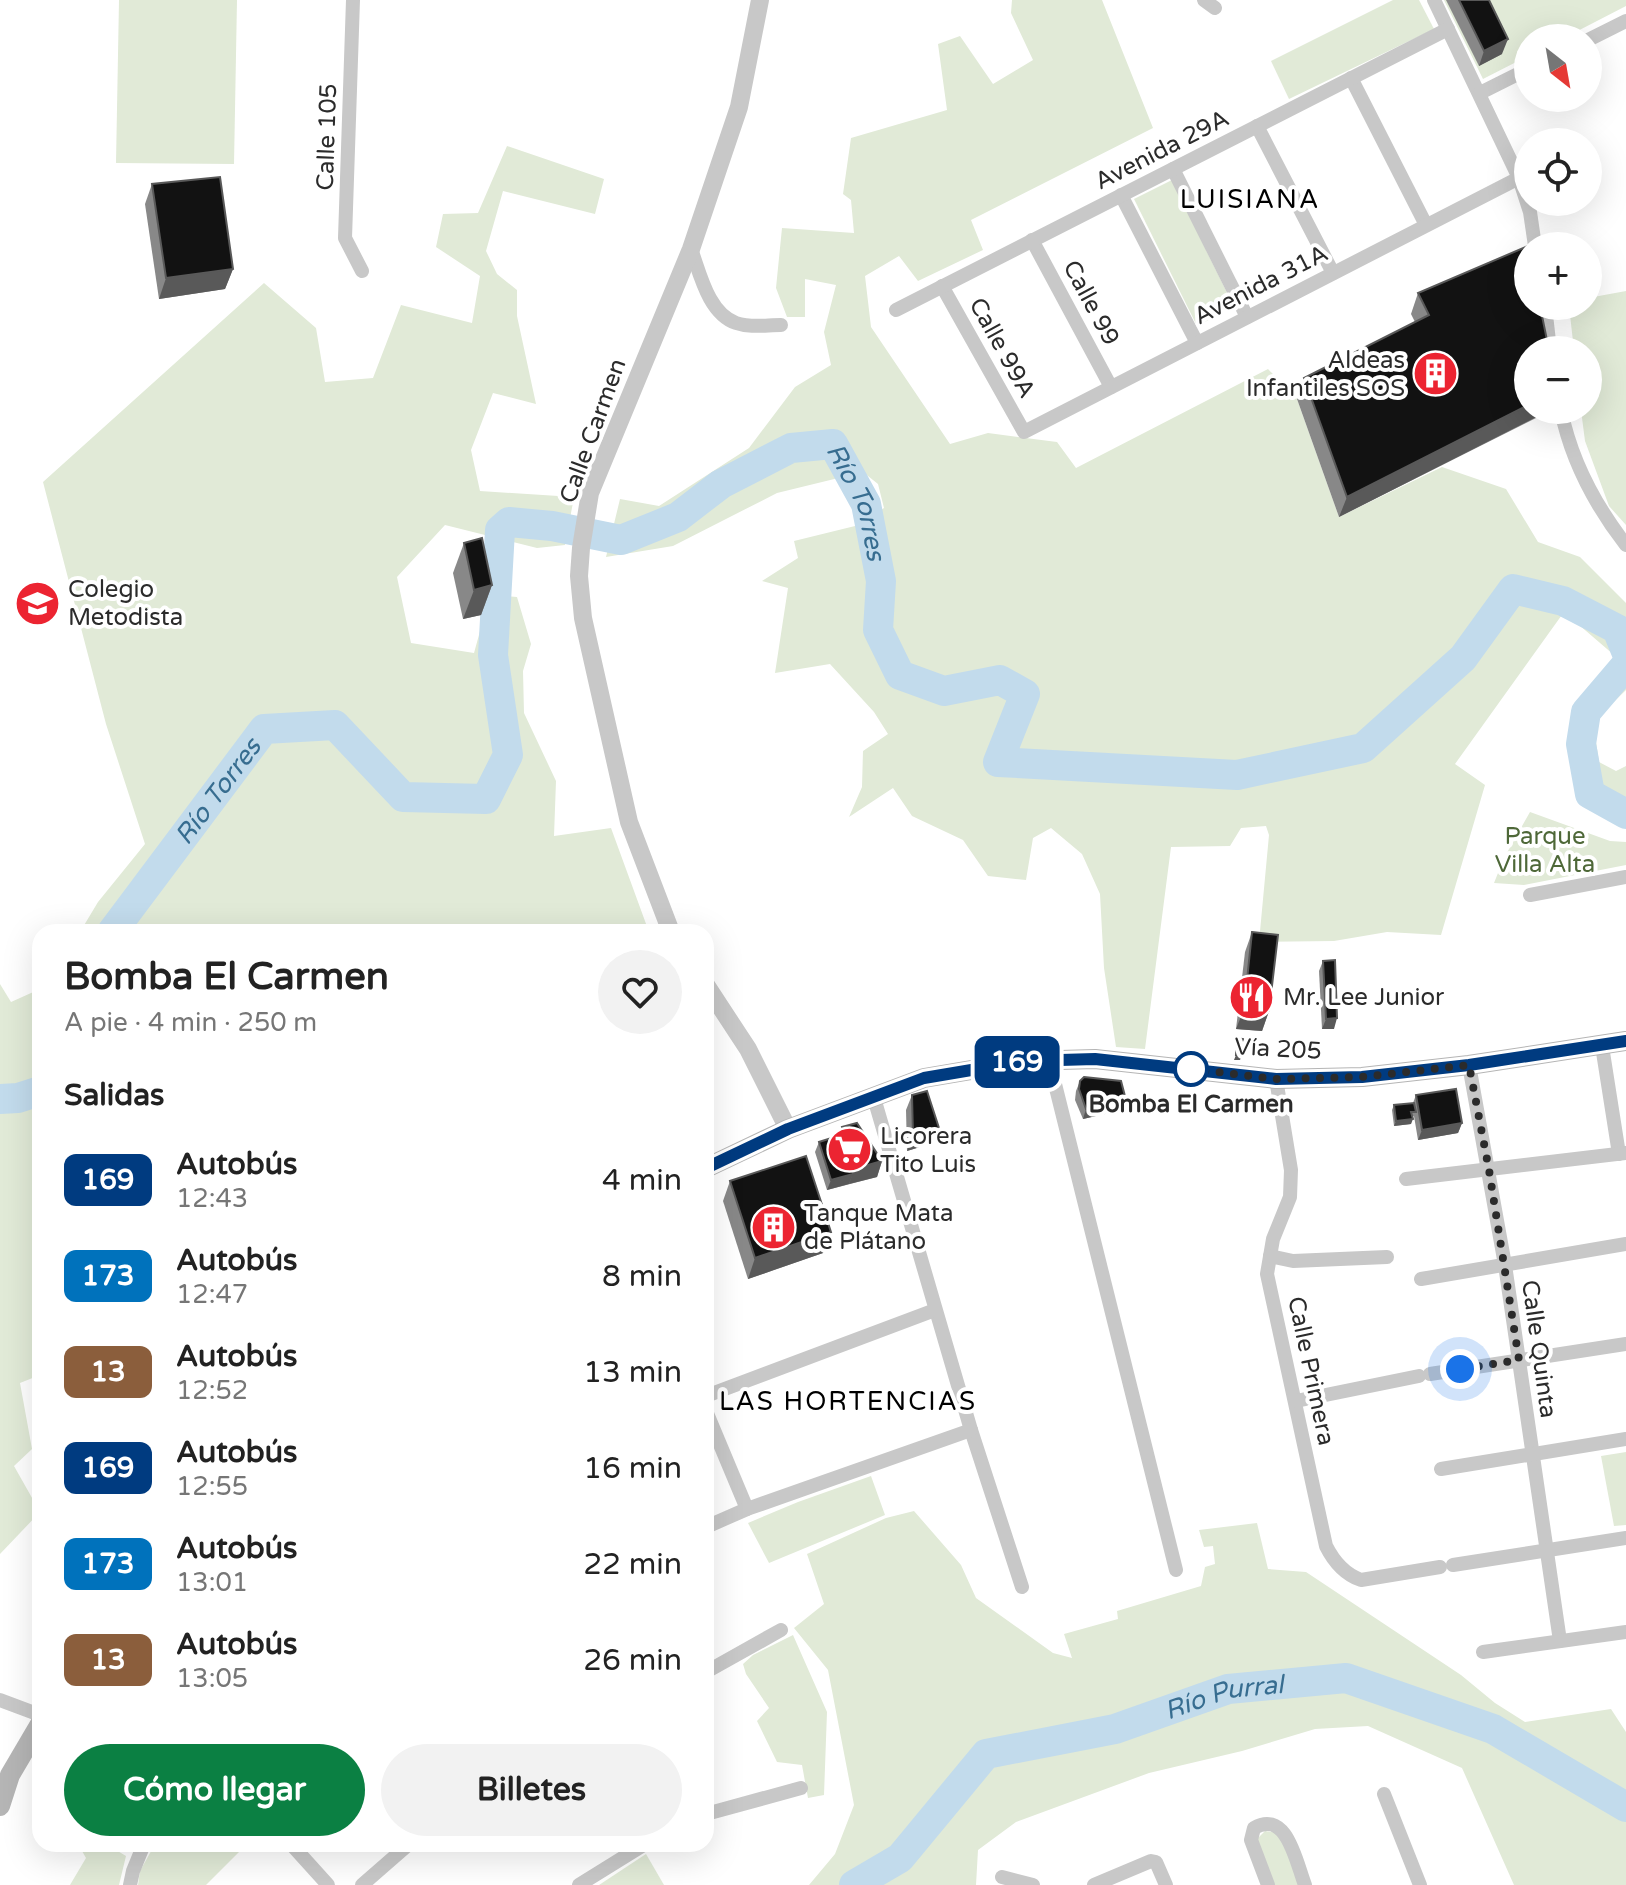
<!DOCTYPE html>
<html lang="es">
<head>
<meta charset="utf-8">
<style>
	:root { --surface:#fff; --page:#f2f2f2; --text:#222; --muted:#767676; --accent:#0b8043 }
	body { margin:0; font-family:"Varela Round",sans-serif; background:var(--page); color:var(--text); height:100vh; display:flex; flex-direction:column; font-size:30px; white-space:nowrap }
	* { box-sizing:border-box; margin:0 }
	p { font-size:26px; color:var(--muted) }
	.icon { flex:none; width:44px; height:44px; fill:none; stroke:currentColor; stroke-width:2; stroke-linecap:round; stroke-linejoin:round }
	.map { position:relative; flex:1; overflow:hidden }
	.drawer { position:absolute; left:32px; top:924px; width:682px; height:928px; display:flex; flex-direction:column; background:var(--surface); border-radius:24px; box-shadow:0 8px 32px #0002 }
	.drawer>* { flex:none }
	.badge { padding:0 16px; border-radius:12px; font-size:28px; line-height:52px }
	.needle { width:52px; rotate:149deg }
	.fabs { position:absolute; left:1514px; top:24px; display:grid; gap:16px }
	.fabs a { display:grid; place-items:center; width:88px; height:88px; border-radius:50%; background:var(--surface); box-shadow:0 8px 32px #0002; font-size:40px }
	.you { position:absolute; width:40px; height:40px; margin:-20px; border:6px solid #fff; border-radius:50%; background:#1a73e8; box-shadow:0 0 0 12px #1a73e833 }
	.map>.badge { position:absolute; translate:-50% -50%; box-shadow:0 0 0 4px #fff }
	h2 { padding:0 32px; font-size:30px; line-height:72px }
	.round { display:grid; place-items:center; flex:none; width:84px; height:84px; border-radius:42px; background:var(--page) }
	.headline { display:flex; align-items:center; justify-content:space-between; height:136px; padding:0 32px }
	h1 { font-size:38px; font-weight:700; line-height:60px }
	.primary-button { display:flex; gap:16px; margin-top:auto; padding:16px 32px }
	.primary-button a { flex:1; height:92px; border-radius:48px; background:var(--accent); color:#fff; font-size:32px; font-weight:700; line-height:92px; text-align:center }
	.primary-button a+a { background:var(--page); color:var(--text) }
	ul { padding:0; list-style:none }
	li { display:flex; align-items:center; gap:24px; height:96px; padding:0 32px }
	li div { flex:1 }
	li b { display:block; font-size:30px }
	li em { font-style:normal }
	li .badge { min-width:88px; font-weight:700; text-align:center }
	.map>svg:first-child { display:block }
	.green { fill:#e1ead7 }
	.lines { fill:none; stroke-linecap:round; stroke-linejoin:round }
	.river { stroke:#c2dbec; stroke-width:30 }
	.minor { stroke:#c8c8c8; stroke-width:14 }
	.tertiary { stroke:#c8c8c8; stroke-width:18 }
	.secondary { stroke:#b5b5b5; stroke-width:20 }
	.wall { fill:#888 }
	.shaded-wall { fill:#595959 }
	.building { fill:#121212; stroke:#595959; stroke-width:2 }
	.line-casing { stroke:#fff; stroke-width:18 }
	.line { stroke:#003b80; stroke-width:12 }
	.walk { stroke:#2b2b2b; stroke-width:8; stroke-dasharray:0 14.4 }
	.stop-dot { fill:#fff; stroke:#003b80; stroke-width:4 }
	.labels { text-anchor:middle; dominant-baseline:central; stroke-width:8; stroke-linejoin:round; paint-order:stroke }
	.street-label { font-size:24px; fill:#2b2b2b; stroke:#fff }
	.poi-label { font-size:24px; fill:#2b2b2b; stroke:#fff; text-anchor:start }
	.park-label { font-size:24px; fill:#4e6838; stroke:#fff }
	.stop-label { font-size:24px; font-weight:bold; fill:#2b2b2b; stroke:#fff }
	.neighbourhood-label { font-size:26px; letter-spacing:2px; fill:#000; stroke:#fff }
	.water-label { font-size:26px; font-style:italic; fill:#376d90; stroke:#fff }
</style>
</head>
<body>
<div class="map">
<svg width="1626" height="1885" viewBox="0 0 1626 1885">
	<rect width="100%" height="100%" fill="#fff"/>
	<g class="green">
		<polygon points="119,0 237,0 234,164 116,163"/>
		<polygon points="1012,0 1102,0 1153,128 971,220 983,250 918,281 899,256 865,276 871,327 950,444 988,433 1057,442 1076,468 1268,369 1297,399 1339,517 1442,467 1506,489 1538,542 1580,557 1626,603 1626,690 1593,722 1599,762 1616,771 1626,766 1626,825 1587,800 1571,745 1580,706 1616,668 1614,655 1564,612 1455,764 1485,785 1441,935 1387,932 1334,941 1259,942 1269,835 1266,826 1241,828 1230,846 1171,847 1145,1049 1116,1047 1104,968 1100,894 1082,854 1051,828 1033,838 1026,880 988,876 963,840 912,816 893,788 849,817 862,787 863,751 888,734 874,712 830,664 775,673 788,588 762,581 798,558 794,541 855,526 884,508 878,484 863,472 777,493 673,546 606,557 620,499 659,506 749,448 795,387 831,365 824,332 836,285 805,279 805,317 787,317 776,288 782,228 854,233 851,200 843,194 851,138 947,110 938,44 960,36 993,84 1033,60 1011,13"/>
		<polygon points="1393,0 1419,0 1434,29 1289,99 1271,61"/>
		<polygon points="1444,0 1626,0 1626,6 1564,38 1528,38 1528,56 1483,79"/>
		<polygon points="507,146 604,179 595,214 503,191 486,251 497,274 517,290 517,316 536,404 493,393 471,450 480,491 574,497 565,545 537,548 445,525 397,577 411,643 474,653 490,595 517,597 531,644 523,671 524,713 556,781 554,836 611,828 649,932 80,932 98,902 145,844 106,724 43,482 264,283 316,328 325,382 373,378 401,305 472,323 480,276 436,247 443,214 478,213"/>
		<polygon points="1172,180 1234,307 1197,326 1134,199"/>
		<polygon points="1626,291 1626,525 1609,506 1585,441 1581,410 1588,410 1588,350 1574,350 1569,306 1588,306 1588,298"/>
		<polygon points="1530,812 1610,841 1626,842 1626,865 1524,885 1494,883 1504,858"/>
		<polygon points="0,984 11,1002 40,989 40,1375 20,1383 32,1449 14,1466 40,1512 0,1554"/>
		<polygon points="1626,1452 1626,1525 1614,1526 1601,1456"/>
		<polygon points="871,1476 885,1515 769,1563 748,1523 798,1502"/>
		<polygon points="914,1511 961,1565 976,1598 1053,1653 1072,1658 1064,1634 1118,1619 1117,1611 1201,1586 1205,1567 1215,1564 1213,1546 1204,1547 1199,1530 1257,1523 1268,1569 1306,1572 1461,1675 1495,1703 1525,1722 1611,1709 1626,1732 1626,1885 1514,1885 1462,1768 1368,1726 1315,1729 1242,1751 1149,1773 1016,1822 978,1850 976,1885 809,1885 835,1854 854,1805 828,1670 794,1628 824,1604 807,1554 886,1518"/>
		<polygon points="793,1635 827,1712 824,1795 808,1798 802,1765 777,1762 757,1721 769,1708 746,1674 743,1664 753,1655"/>
		<polygon points="1265,1831 1280,1833 1300,1885 1274,1885 1256,1840"/>
		<polygon points="78,1844 106,1844 126,1856 119,1885 70,1885 86,1858"/>
		<polygon points="155,1844 247,1844 206,1885 138,1885 140,1871"/>
		<polygon points="646,1854 664,1885 599,1885"/>
	</g>
	<g class="lines">
		<g class="river">
			<polyline points="1626,665 1586,712 1581,744 1590,794 1626,814"/>
			<path id="s1" d="M112,932L264,729L335,725L403,797L486,799L508,755L493,655L500,530L509,522L552,526L621,540L678,517L721,484L791,448L833,444L866,504L881,581L878,630L900,675L944,691L1000,680L1025,694L998,762L1237,775L1363,748L1463,658L1513,589L1563,601L1617,629L1626,651"/>
			<polyline points="0,1099 18,1098 40,1091"/>
			<path id="s2" d="M854,1885L900,1858L986,1754L1115,1729L1228,1689L1346,1678L1493,1729L1626,1807"/>
		</g>
		<g class="minor">
			<polyline points="353,0 345,238 362,271"/>
			<polyline points="1204,0 1215,8"/>
			<polyline points="1434,0 1519,178 1530,212 1535,246"/>
			<polyline points="1588,40 1626,21"/>
			<polyline points="1351,78 1426,225"/>
			<polyline points="1480,93 1528,69"/>
			<polyline points="1257,126 1333,273"/>
			<polyline points="1173,169 1247,317"/>
			<polyline points="1121,195 1197,343"/>
			<polyline points="1032,240 1111,387"/>
			<path d="M691,249C700,273 708,313 736,323C750,328 766,325 781,325"/>
			<polyline points="942,286 1024,432 1519,178"/>
			<polyline points="1545,306 1550,350"/>
			<polyline points="896,310 1448,29"/>
			<path d="M1561,410C1571,460 1595,505 1626,545"/>
			<polyline points="1530,895 1626,877"/>
			<polyline points="1602,1046 1619,1154"/>
			<polyline points="1049,1060 1176,1570"/>
			<polyline points="1469,1065 1505,1265 1560,1641"/>
			<path d="M1276,1079L1291,1170L1290,1197L1273,1239L1267,1274L1326,1546C1334,1562 1344,1574 1361,1580L1440,1567"/>
			<polyline points="874,1098 971,1430 1022,1587"/>
			<polyline points="1406,1179 1626,1153"/>
			<polyline points="1270,1256 1293,1261 1387,1257"/>
			<polyline points="1421,1279 1626,1244"/>
			<polyline points="1430,1374 1626,1344"/>
			<polyline points="706,1396 935,1310"/>
			<polyline points="1296,1401 1419,1376"/>
			<polyline points="706,1411 747,1509"/>
			<polyline points="1441,1469 1626,1439"/>
			<polyline points="706,1527 747,1509 971,1430"/>
			<polyline points="1453,1565 1626,1538"/>
			<polyline points="1483,1652 1626,1632"/>
			<polyline points="706,1672 781,1630"/>
			<polyline points="0,1700 40,1715"/>
			<polyline points="1384,1794 1420,1885"/>
			<polyline points="706,1814 801,1788"/>
			<polyline points="291,1844 328,1885"/>
			<polyline points="1002,1877 1033,1885"/>
			<polyline points="130,1885 133,1871 144,1844"/>
			<polyline points="362,1885 409,1844"/>
			<polyline points="579,1885 645,1844"/>
			<polyline points="1094,1885 1151,1861 1156,1862 1166,1885"/>
			<path d="M1268,1885L1251,1840L1254,1828C1287,1809 1296,1862 1305,1885"/>
		</g>
		<g class="tertiary">
			<polyline points="671,932 629,822 583,618 579,576 581,548 590,493 691,249 739,107 760,0"/>
			<polyline points="706,985 748,1049 788,1129"/>
		</g>
		<g class="secondary">
			<polyline points="706,1168 788,1129 924,1078 1025,1061 1095,1059 1276,1079 1362,1077 1469,1065 1626,1041"/>
			<polyline points="0,1806 10,1775 40,1724"/>
		</g>
	</g>
	<g class="wall">
		<polygon points="1446,0 1489,0 1502,54 1479,66"/>
		<polygon points="152,184 233,269 225,289 159,299 145,204"/>
		<polygon points="1418,293 1550,411 1339,517 1297,399 1304,378 1415,322 1411,314"/>
		<polygon points="464,543 492,585 481,615 463,619 453,573"/>
		<polygon points="1252,932 1269,1011 1262,1031 1236,1029 1245,952"/>
		<polygon points="1323,961 1334,1029 1322,1029 1319,971"/>
		<polygon points="1080,1081 1122,1110 1083,1119 1075,1100 1076,1091"/>
		<polygon points="912,1095 939,1128 933,1143 907,1151 906,1110"/>
		<polygon points="1416,1095 1462,1123 1458,1133 1418,1140 1414,1116 1412,1117 1411,1124 1394,1126 1392,1110 1394,1105 1413,1103"/>
		<polygon points="842,1127 882,1161 877,1177 827,1190 815,1152 819,1142 838,1136"/>
		<polygon points="730,1181 823,1253 748,1279 723,1201"/>
	</g>
	<g class="shaded-wall">
		<polygon points="1508,39 1502,54 1479,66 1484,51"/>
		<polygon points="233,269 225,289 159,299 166,278"/>
		<polygon points="1528,405 1528,410 1550,410 1339,517 1347,497"/>
		<polygon points="492,585 481,615 463,619 474,590"/>
		<polygon points="1244,1009 1269,1011 1262,1031 1236,1029"/>
		<polygon points="1337,1018 1334,1029 1322,1029 1326,1019"/>
		<polygon points="1236,1055 1242,1055 1240,1060 1234,1060"/>
		<polygon points="1126,1100 1122,1110 1083,1119 1086,1109"/>
		<polygon points="1413,1119 1411,1124 1394,1126 1396,1121"/>
		<polygon points="1462,1123 1458,1133 1418,1140 1422,1130"/>
		<polygon points="939,1128 933,1143 907,1151 913,1136"/>
		<polygon points="882,1161 877,1177 849,1184 854,1169"/>
		<polygon points="853,1174 849,1184 827,1190 831,1180"/>
		<polygon points="831,1232 823,1253 748,1279 755,1258"/>
	</g>
	<g class="building">
		<polygon points="1459,0 1489,0 1508,39 1484,51"/>
		<polygon points="220,177 233,269 166,278 152,184"/>
		<polygon points="1528,246 1528,306 1540,306 1549,350 1528,350 1528,405 1347,497 1304,378 1429,315 1418,293"/>
		<polygon points="482,538 492,585 474,590 464,543"/>
		<polygon points="1252,932 1278,935 1269,1011 1244,1009"/>
		<polygon points="1335,960 1337,1018 1326,1019 1323,961"/>
		<polygon points="1237,1038 1243,1039 1242,1055 1236,1055"/>
		<polygon points="1084,1077 1121,1081 1126,1100 1086,1109 1079,1089 1080,1081"/>
		<polygon points="1456,1089 1462,1123 1422,1130 1416,1095"/>
		<polygon points="927,1091 939,1128 913,1136 912,1095"/>
		<polygon points="1414,1103 1416,1112 1411,1112 1413,1119 1396,1121 1394,1105"/>
		<polygon points="857,1123 882,1161 854,1169 842,1127"/>
		<polygon points="841,1135 853,1174 831,1180 819,1142"/>
		<polygon points="806,1156 831,1232 755,1258 730,1181"/>
	</g>
	<g class="lines">
		<defs>
			<polyline id="line" points="706,1168 788,1129 924,1078 1025,1061 1095,1059 1276,1079 1362,1077 1469,1065 1626,1041"/>
		</defs>
		<use href="#line" class="line-casing"/>
		<use href="#line" class="line"/>
		<polyline class="walk" points="1191,1069 1276,1079 1362,1077 1469,1065 1489,1170 1519,1360 1460,1369"/>
	</g>
	<defs>
		<symbol id="building-disc" viewBox="-11 -11 22 22"><circle r="9.5" fill="#ec2431" stroke="#fff"/><path d="M-4-6H4V6H1V3H-1V6H-4ZM-2.5-4.3h1.7v1.8h-1.7ZM.8-4.3h1.7v1.8H.8ZM-2.5-1h1.7V.8h-1.7ZM.8-1h1.7V.8H.8Z" fill="#fff"/></symbol>
		<symbol id="school-disc" viewBox="-11 -11 22 22"><circle r="9.5" fill="#ec2431" stroke="#fff"/><path d="M0-5L7-2L0 1L-7-2ZM-4 1L0 2.5L4 1V4Q0 6-4 4Z" fill="#fff"/></symbol>
		<symbol id="restaurant-disc" viewBox="-11 -11 22 22"><circle r="9.5" fill="#ec2431" stroke="#fff"/><path d="M-5-6h1v4h1v-4h1v4h1v-4h1v5L-1.5 .5V6h-2V.5L-5-1ZM5-6V6H3V1.5H1.5Q1.5-4 5-6Z" fill="#fff"/></symbol>
		<symbol id="supermarket-disc" viewBox="-11 -11 22 22"><circle r="9.5" fill="#ec2431" stroke="#fff"/><path d="M-6-5.5h2.5l.6 2H6L4.5 2H-2.5L-4.4-4H-6ZM-1.5 3.2a1.3 1.3 0 1 0 .1 0ZM3 3.2a1.3 1.3 0 1 0 .1 0Z" fill="#fff"/></symbol>
	</defs>
	<g fill-rule="evenodd">
		<use href="#building-disc" x="1410" y="348" width="51" height="51"/>
		<use href="#school-disc" x="12" y="578" width="51" height="51"/>
		<use href="#restaurant-disc" x="1226" y="972" width="51" height="51"/>
		<use href="#supermarket-disc" x="824" y="1124" width="51" height="51"/>
		<use href="#building-disc" x="748" y="1202" width="51" height="51"/>
	</g>
	<circle class="stop-dot" cx="1191" cy="1069" r="16"/>
	<g class="labels">
		<g class="street-label">
			<text transform="translate(327 137) rotate(-88)">Calle 105</text>
			<text transform="translate(1162 150) rotate(-27)">Avenida 29A</text>
			<text transform="translate(1261 285) rotate(-27)">Avenida 31A</text>
			<text transform="translate(1091 303) rotate(62)">Calle 99</text>
			<text transform="translate(1002 348) rotate(61)">Calle 99A</text>
			<text transform="translate(593 431) rotate(-70)">Calle Carmen</text>
			<text transform="translate(1278 1049) rotate(3)">Vía 205</text>
			<text transform="translate(1539 1349) rotate(82)">Calle Quinta</text>
			<text transform="translate(1311 1371) rotate(78)">Calle Primera</text>
		</g>
		<g class="poi-label">
			<text x="1405" y="360" text-anchor="end">Aldeas<tspan x="1405" dy="28">Infantiles SOS</tspan></text>
			<text x="68" y="589">Colegio<tspan x="68" dy="28">Metodista</tspan></text>
			<text x="1283" y="997">Mr. Lee Junior</text>
			<text x="880" y="1136">Licorera<tspan x="880" dy="28">Tito Luis</tspan></text>
			<text x="804" y="1213">Tanque Mata<tspan x="804" dy="28">de Plátano</tspan></text>
		</g>
		<g class="park-label">
			<text x="1545" y="836">Parque<tspan x="1545" dy="28">Villa Alta</tspan></text>
		</g>
		<g class="stop-label">
			<text x="1191" y="1104">Bomba El Carmen</text>
		</g>
		<g class="neighbourhood-label">
			<text x="1250" y="199">LUISIANA</text>
			<text x="848" y="1401">LAS HORTENCIAS</text>
		</g>
		<g class="water-label">
			<text stroke="none"><textPath href="#s1" startOffset="1208">Río Torres</textPath></text>
			<text stroke="none"><textPath href="#s1" startOffset="176">Río Torres</textPath></text>
			<text stroke="none"><textPath href="#s2" startOffset="434">Río Purral</textPath></text>
		</g>
	</g>
</svg>
<div class="fabs">
<a><svg class="needle" viewBox="-14 -14 28 28"><path d="M0-13l5 13h-10z" fill="#e53935"/><path d="M0 13l5-13h-10z" fill="#767676"/></svg></a>
<a><svg class="icon" aria-label="locate" viewBox="0 0 24 24"><circle cx="12" cy="12" r="6"/><path d="M12 2v4M12 18v4M2 12h4M18 12h4"/></svg></a>
<a>+</a>
<a>−</a>
</div>
<div class="you" style="left:1460px;top:1369px"></div>
<b class="badge" style="left:1017px;top:1062px;background:#003b80;color:#fff">169</b>
<section class="drawer">
<div class="headline"><div><h1>Bomba El Carmen</h1><p>A pie · 4 min · 250 m</p></div><a class="round"><svg class="icon" aria-label="heart" viewBox="0 0 24 24"><path d="M12 20l-8-8c-3-5 5-10 8-4 3-6 11-1 8 4z"/></svg></a></div>
<h2>Salidas</h2>
<ul>
<li><span class="badge" style="background:#003b80;color:#fff">169</span><div><b>Autobús</b><p>12:43</p></div><em>4 min</em></li>
<li><span class="badge" style="background:#0072bc;color:#fff">173</span><div><b>Autobús</b><p>12:47</p></div><em>8 min</em></li>
<li><span class="badge" style="background:#8b5e3c;color:#fff">13</span><div><b>Autobús</b><p>12:52</p></div><em>13 min</em></li>
<li><span class="badge" style="background:#003b80;color:#fff">169</span><div><b>Autobús</b><p>12:55</p></div><em>16 min</em></li>
<li><span class="badge" style="background:#0072bc;color:#fff">173</span><div><b>Autobús</b><p>13:01</p></div><em>22 min</em></li>
<li><span class="badge" style="background:#8b5e3c;color:#fff">13</span><div><b>Autobús</b><p>13:05</p></div><em>26 min</em></li>
</ul>
<div class="primary-button"><a>Cómo llegar</a><a>Billetes</a></div>
</section>
</div>
</body>
</html>
